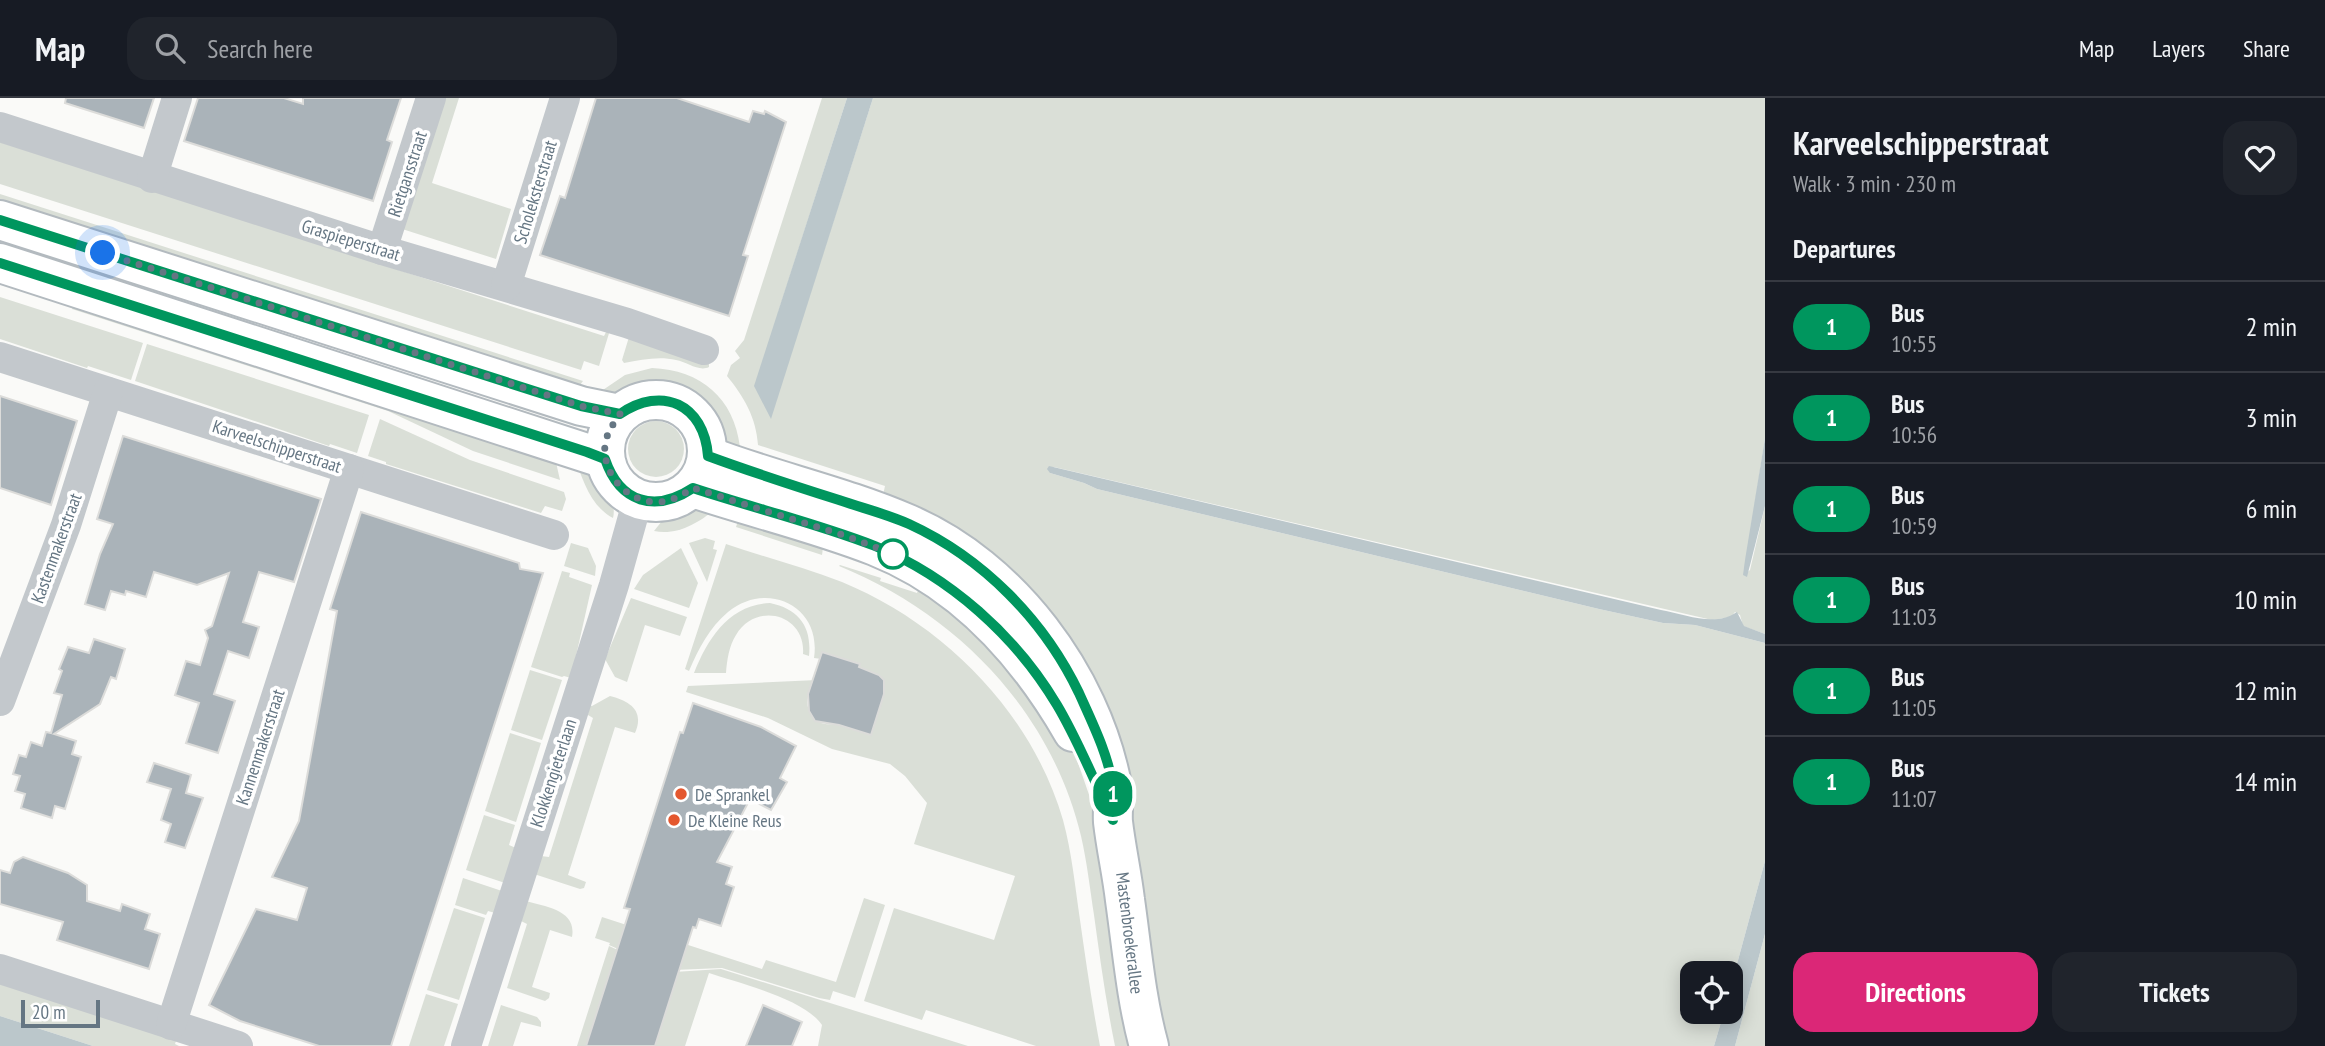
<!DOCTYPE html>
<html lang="en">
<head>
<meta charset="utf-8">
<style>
	:root { --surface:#171b24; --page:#20242c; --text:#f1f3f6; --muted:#9ea1a6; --line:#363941; --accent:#db2777 }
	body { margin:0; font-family:"PT Sans Narrow",sans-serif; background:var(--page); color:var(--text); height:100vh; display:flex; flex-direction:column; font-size:26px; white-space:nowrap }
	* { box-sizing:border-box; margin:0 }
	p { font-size:23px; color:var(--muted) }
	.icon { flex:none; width:38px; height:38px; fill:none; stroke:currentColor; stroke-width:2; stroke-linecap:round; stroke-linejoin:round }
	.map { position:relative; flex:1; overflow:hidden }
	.sheet { display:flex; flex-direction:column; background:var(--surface); width:560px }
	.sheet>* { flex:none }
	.badge { padding:0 14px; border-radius:23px; font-size:24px; line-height:46px }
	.controls { position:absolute; left:1680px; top:863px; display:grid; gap:14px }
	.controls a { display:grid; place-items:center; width:63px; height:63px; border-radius:14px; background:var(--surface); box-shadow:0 4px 18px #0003; font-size:35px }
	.scale { position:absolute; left:21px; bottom:18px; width:79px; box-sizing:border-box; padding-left:7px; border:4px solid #657683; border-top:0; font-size:19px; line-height:24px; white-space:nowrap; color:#657683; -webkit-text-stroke:5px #fff; paint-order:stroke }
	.you { position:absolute; width:35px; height:35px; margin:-18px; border:5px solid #fff; border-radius:50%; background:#1a73e8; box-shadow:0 0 0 10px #1a73e833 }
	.map>.badge { position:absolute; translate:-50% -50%; box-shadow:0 0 0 4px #fff }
	h2 { padding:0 28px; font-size:26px; line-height:63px }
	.round { display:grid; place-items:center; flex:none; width:74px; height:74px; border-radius:21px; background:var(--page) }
	.overview { display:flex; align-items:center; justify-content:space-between; height:119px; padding:0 28px }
	h1 { font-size:33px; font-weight:800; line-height:52px }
	.action { display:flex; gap:14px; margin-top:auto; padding:14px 28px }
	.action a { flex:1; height:80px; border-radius:21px; background:var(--accent); color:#fff; font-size:28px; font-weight:800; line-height:80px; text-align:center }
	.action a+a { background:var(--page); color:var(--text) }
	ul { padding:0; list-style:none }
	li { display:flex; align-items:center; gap:21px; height:91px; padding:0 28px; border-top:2px solid var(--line) }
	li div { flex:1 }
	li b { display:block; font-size:26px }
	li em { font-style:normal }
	li .badge { min-width:77px; font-weight:700; text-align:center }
	header { display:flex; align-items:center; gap:42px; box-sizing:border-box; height:98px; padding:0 35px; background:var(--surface); border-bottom:2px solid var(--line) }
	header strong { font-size:33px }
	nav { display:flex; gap:38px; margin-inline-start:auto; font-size:24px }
	.search { width:490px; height:63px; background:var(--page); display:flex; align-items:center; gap:18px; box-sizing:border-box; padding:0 24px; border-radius:21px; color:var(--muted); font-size:26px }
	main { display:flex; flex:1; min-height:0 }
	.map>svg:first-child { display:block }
	.green { fill:#dadfd7 }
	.water { fill:#bbc7cb }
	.building { fill:#aab3b9; stroke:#dcdcda; stroke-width:2 }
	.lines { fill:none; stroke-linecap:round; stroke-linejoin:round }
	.secondary-casing { stroke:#b3babf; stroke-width:42 }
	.minor { stroke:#c3c8cc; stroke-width:30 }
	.secondary { stroke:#fff; stroke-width:38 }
	.line-casing { stroke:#fff; stroke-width:16 }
	.line { stroke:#00965e; stroke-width:10 }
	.walk { stroke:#657683; stroke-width:7; stroke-dasharray:0 12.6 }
	.stop-dot { fill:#fff; stroke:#00965e; stroke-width:3.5 }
	.poi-dot { fill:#e4572e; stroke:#fff; stroke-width:2.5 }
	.labels { text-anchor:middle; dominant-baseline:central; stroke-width:7; stroke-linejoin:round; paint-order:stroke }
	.street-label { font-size:18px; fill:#657683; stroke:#fff }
	.poi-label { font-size:18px; fill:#657683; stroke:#fff; text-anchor:start }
</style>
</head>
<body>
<header>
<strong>Map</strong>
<div class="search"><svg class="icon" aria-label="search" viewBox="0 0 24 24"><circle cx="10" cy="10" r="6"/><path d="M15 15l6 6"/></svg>Search here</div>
<nav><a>Map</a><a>Layers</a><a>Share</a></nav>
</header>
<main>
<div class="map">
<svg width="1765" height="948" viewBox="0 0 1765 948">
	<rect width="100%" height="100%" fill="#fafaf8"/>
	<g class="green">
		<polygon points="441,0 459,0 432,85 511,111 496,161 399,130"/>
		<path d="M822,0H847L778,215L770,320L873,0H1765V340L1744,477L1750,472L1765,408V536L1743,528L1740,517L1735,514L1731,519L1712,522L1054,369L1050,375L1084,385L1097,391L1599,511L1663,525L1695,527L1765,545V763L1731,888V875H1692V914H1724L1714,948H1165L1120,682L883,397L885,388L758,347C756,319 744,299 727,278L731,267L740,260L735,253L744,242Z"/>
		<polygon points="0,44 604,238 607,232 610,232 599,268 584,263 581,272 0,86"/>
		<polygon points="0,96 583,283 574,295 0,112"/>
		<polygon points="77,195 555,360 560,382 473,353 388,313 72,211"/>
		<polygon points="0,199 143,245 131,282 88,268 87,270 0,241"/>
		<path d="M629,239L709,263V269C699,274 687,264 676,262C658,258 642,262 624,265L622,262Z"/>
		<polygon points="147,246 369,317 357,355 330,346 329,348 135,283"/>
		<path d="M652,270C701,272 734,300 740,349L724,345C703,312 693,283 645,291C638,292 632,296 624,298C617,301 606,297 597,296L625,277Z"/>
		<polygon points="380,321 470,362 564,394 566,401 562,413 545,408 541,415 386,366 386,364 368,358"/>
		<circle cx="656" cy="351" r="28"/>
		<path d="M574,357C580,361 588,364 594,369C605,379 617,405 613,420C590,408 582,380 574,357Z"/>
		<path d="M687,408L715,411C699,425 676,438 654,433L666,418Z"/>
		<polygon points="741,413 823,450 822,457 736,429"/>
		<polygon points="705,440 715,443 713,451 717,452 707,484 689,445"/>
		<polygon points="571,445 588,450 596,468 595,478 564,468"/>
		<path d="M726,446C764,459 804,469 842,484C944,526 1032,615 1063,722C1072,755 1075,789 1080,822C1086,864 1092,906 1100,948H1036L926,912L922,922L864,903L894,810L994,842L1015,778L914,746L927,705L905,678L890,666L832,651L768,620L686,594L688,588L817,582C805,595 802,615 821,625C827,627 832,626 838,626C848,627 861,633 871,637C875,624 891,587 880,578C875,574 865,573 859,571L860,566L814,560C822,508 767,482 728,514C709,530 699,550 689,573L685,571Z"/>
		<polygon points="681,450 698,485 689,510 634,491 643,477"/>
		<path d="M840,467L881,480L880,483L917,495L922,483L948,499L1071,646L1077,662L1095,714L1134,948H1115C1106,904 1100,861 1094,817C1090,791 1087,764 1081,738C1051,613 957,516 839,468Z"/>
		<polygon points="562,473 570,475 569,479 592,487 571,580 564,578 562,579 531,569"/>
		<polygon points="631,500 687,519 680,538 645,527 627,584 615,579 605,561"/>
		<path d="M770,505C799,511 812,529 809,558L803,556C806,516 756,503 736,537C729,548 727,562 726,575H694C708,540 729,507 770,505Z"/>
		<polygon points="530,572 562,582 542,642 511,632"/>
		<path d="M610,598C629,603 645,612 635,635L615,629L568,777L586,784L584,790L580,791L534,776L541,758L549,759L593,620L588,617L589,607L592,608Z"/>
		<polygon points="510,635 541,645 516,724 485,713"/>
		<polygon points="484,717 515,727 509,747 516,750 505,785 466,772"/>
		<polygon points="463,780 502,793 495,815 488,813 486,817 455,807"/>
		<polygon points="864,800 885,807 855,900 833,893 830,902 819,900 722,870 674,872 652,866 609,847 610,845 595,840 602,819 762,871 766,862 836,884"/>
		<path d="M526,803C546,809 577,812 572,839L550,832L532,889L550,895L549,900L545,903L507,890L527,826L521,823Z"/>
		<polygon points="454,810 485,820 459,902 427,892"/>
		<polygon points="1765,836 1765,948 1735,948"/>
		<path d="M609,848L651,867L674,874L721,871L968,948H818L822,927C805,901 739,885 709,875L685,948H577Z"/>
		<polygon points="0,880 178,937 175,946 179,948 93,948 0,918"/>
		<polygon points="426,896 458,906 444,948 409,948"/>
		<polygon points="501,907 537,919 541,924 541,929 521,924 513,948 488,948"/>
	</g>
	<g class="water">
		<polygon points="847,0 873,0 771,321 754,288"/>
		<polygon points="1765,340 1765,408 1747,479 1743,477 1745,462"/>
		<path d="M1049,368L1661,512C1687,517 1715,529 1737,514L1744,528L1765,536V545L1695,527L1663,525L1599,511L1097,391L1084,385L1050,375L1047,371Z"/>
		<polygon points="1765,763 1765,836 1735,948 1714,948 1724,914 1731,914 1731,888"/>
		<polygon points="0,918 93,948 0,948"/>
	</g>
	<g class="building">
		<polygon points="66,0 154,0 144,30 65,5"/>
		<polygon points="198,0 284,0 303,6 303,0 401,0 387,42 392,44 373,103 184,43"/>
		<polygon points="596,0 677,0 749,24 753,13 764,16 765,13 786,24 743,157 748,158 729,218 540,157 560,98 565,100"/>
		<polygon points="0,298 77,323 51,407 0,390"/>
		<polygon points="123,338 321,401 294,484 259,474 243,524 259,529 249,560 228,553 214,596 235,603 218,655 186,645 199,605 175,597 186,563 200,567 208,540 205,532 212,528 229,475 197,487 154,474 146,499 126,493 125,497 111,493 105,512 85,506 100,456 113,426 97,421"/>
		<polygon points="361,414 519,465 520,471 543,475 391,948 319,948 240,923 209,907 256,811 297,822 307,790 272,779 299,723 337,513 330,511"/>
		<polygon points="94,541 125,551 116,581 111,579 100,606 54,636 76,643 72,656 81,659 65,711 55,708 52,720 21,710 25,696 15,693 20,678 13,676 19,657 26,659 31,644 42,648 46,634 51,635 62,597 54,595 62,573 59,571 68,549 89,555"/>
		<polygon points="822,554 860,566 859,569 879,577 884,582 884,596 871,637 839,627 815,623 809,613 808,596"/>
		<polygon points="693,605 761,629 796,648 780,680 787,684 771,712 750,701 717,764 732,769 726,786 734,789 721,828 699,821 696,830 693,829 655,948 586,948 630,811 624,810 680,634 683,635"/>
		<polygon points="154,665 191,677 186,695 203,700 185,750 165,744 171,726 161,722 171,691 147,684"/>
		<polygon points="23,759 68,775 87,787 87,803 120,813 122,806 150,816 145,831 160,836 149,871 57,842 63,824 0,806 0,772 10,775 14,764"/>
		<polygon points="763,907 802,924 792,948 746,948"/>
	</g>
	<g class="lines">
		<defs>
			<g id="secondary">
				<polyline points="0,122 581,308 620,316"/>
				<polyline points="0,165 605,361"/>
				<circle cx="656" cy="353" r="51"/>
				<path d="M708,358C773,383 844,398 908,426C1010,470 1091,578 1112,687C1115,699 1112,712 1113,724C1116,750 1122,776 1125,802C1132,851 1136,901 1149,948"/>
				<path d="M693,390C753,410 816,425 875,448C963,483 1027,554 1073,634"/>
			</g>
		</defs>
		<use href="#secondary" class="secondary-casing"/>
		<g class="minor">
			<polyline points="0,29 382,152 627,225 704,252"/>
			<polyline points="152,80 177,0"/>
			<polyline points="382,152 431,0"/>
			<polyline points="506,188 565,0"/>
			<polyline points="0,259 554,437"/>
			<polyline points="0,603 66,427 108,294"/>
			<polyline points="0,871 238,948"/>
			<polyline points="171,927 349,371"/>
			<polyline points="466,948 614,487 638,401"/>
		</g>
		<use href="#secondary" class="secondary"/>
	</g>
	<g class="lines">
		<defs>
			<path id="line" d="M0,122L581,308L620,316C662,287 704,306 708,358C751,374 795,388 839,402C862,410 887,416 909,426C983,460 1044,522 1079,595C1092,624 1109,658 1113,690C1114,700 1113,712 1113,722C1094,683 1079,644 1057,607C1016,538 950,479 875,448C816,425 753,410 693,390C655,415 620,405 605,361L587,354L0,165"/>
		</defs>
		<use href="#line" class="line-casing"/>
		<use href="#line" class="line"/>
		<path class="walk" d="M103,155L581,308L620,316C613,326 607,335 605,346C602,376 627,405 658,404C671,404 682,397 693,390L846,438L893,456"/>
	</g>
	<circle class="stop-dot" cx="893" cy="456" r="14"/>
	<g class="poi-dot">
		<circle cx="681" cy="696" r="7"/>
		<circle cx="674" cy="722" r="7"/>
	</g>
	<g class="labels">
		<g class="street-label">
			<text transform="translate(407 76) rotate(-72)">Rietgansstraat</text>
			<text transform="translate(535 94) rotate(-73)">Scholeksterstraat</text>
			<text transform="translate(351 142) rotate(17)">Graspieperstraat</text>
			<text transform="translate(277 348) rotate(18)">Karveelschipperstraat</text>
			<text transform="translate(56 450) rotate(-70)">Kastenmakerstraat</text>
			<text transform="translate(260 649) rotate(-72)">Kannenmakerstraat</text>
			<text transform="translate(553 675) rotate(-72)">Klokkengieterlaan</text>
			<text transform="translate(1130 835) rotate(83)">Mastenbroekerallee</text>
		</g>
		<g class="poi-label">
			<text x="695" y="696">De Sprankel</text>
			<text x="688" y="722">De Kleine Reus</text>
		</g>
	</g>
</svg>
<div class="controls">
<a><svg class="icon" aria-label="locate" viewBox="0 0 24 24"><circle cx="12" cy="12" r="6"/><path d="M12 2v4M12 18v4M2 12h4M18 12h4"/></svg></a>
</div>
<div class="scale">20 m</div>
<div class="you" style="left:103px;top:155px"></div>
<b class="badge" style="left:1113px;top:696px;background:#00965e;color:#fff">1</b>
</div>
<section class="sheet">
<div class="overview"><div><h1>Karveelschipperstraat</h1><p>Walk · 3 min · 230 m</p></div><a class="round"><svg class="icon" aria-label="heart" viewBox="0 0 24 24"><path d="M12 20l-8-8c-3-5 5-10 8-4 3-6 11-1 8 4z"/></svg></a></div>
<h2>Departures</h2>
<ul>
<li><span class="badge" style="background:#00965e;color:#fff">1</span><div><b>Bus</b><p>10:55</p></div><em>2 min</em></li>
<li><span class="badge" style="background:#00965e;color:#fff">1</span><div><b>Bus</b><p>10:56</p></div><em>3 min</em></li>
<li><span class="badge" style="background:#00965e;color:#fff">1</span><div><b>Bus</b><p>10:59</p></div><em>6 min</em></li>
<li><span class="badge" style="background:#00965e;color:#fff">1</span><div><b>Bus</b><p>11:03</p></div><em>10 min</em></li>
<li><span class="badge" style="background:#00965e;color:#fff">1</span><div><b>Bus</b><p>11:05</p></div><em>12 min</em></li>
<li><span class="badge" style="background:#00965e;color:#fff">1</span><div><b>Bus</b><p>11:07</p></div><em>14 min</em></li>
</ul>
<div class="action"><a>Directions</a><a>Tickets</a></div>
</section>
</main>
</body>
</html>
